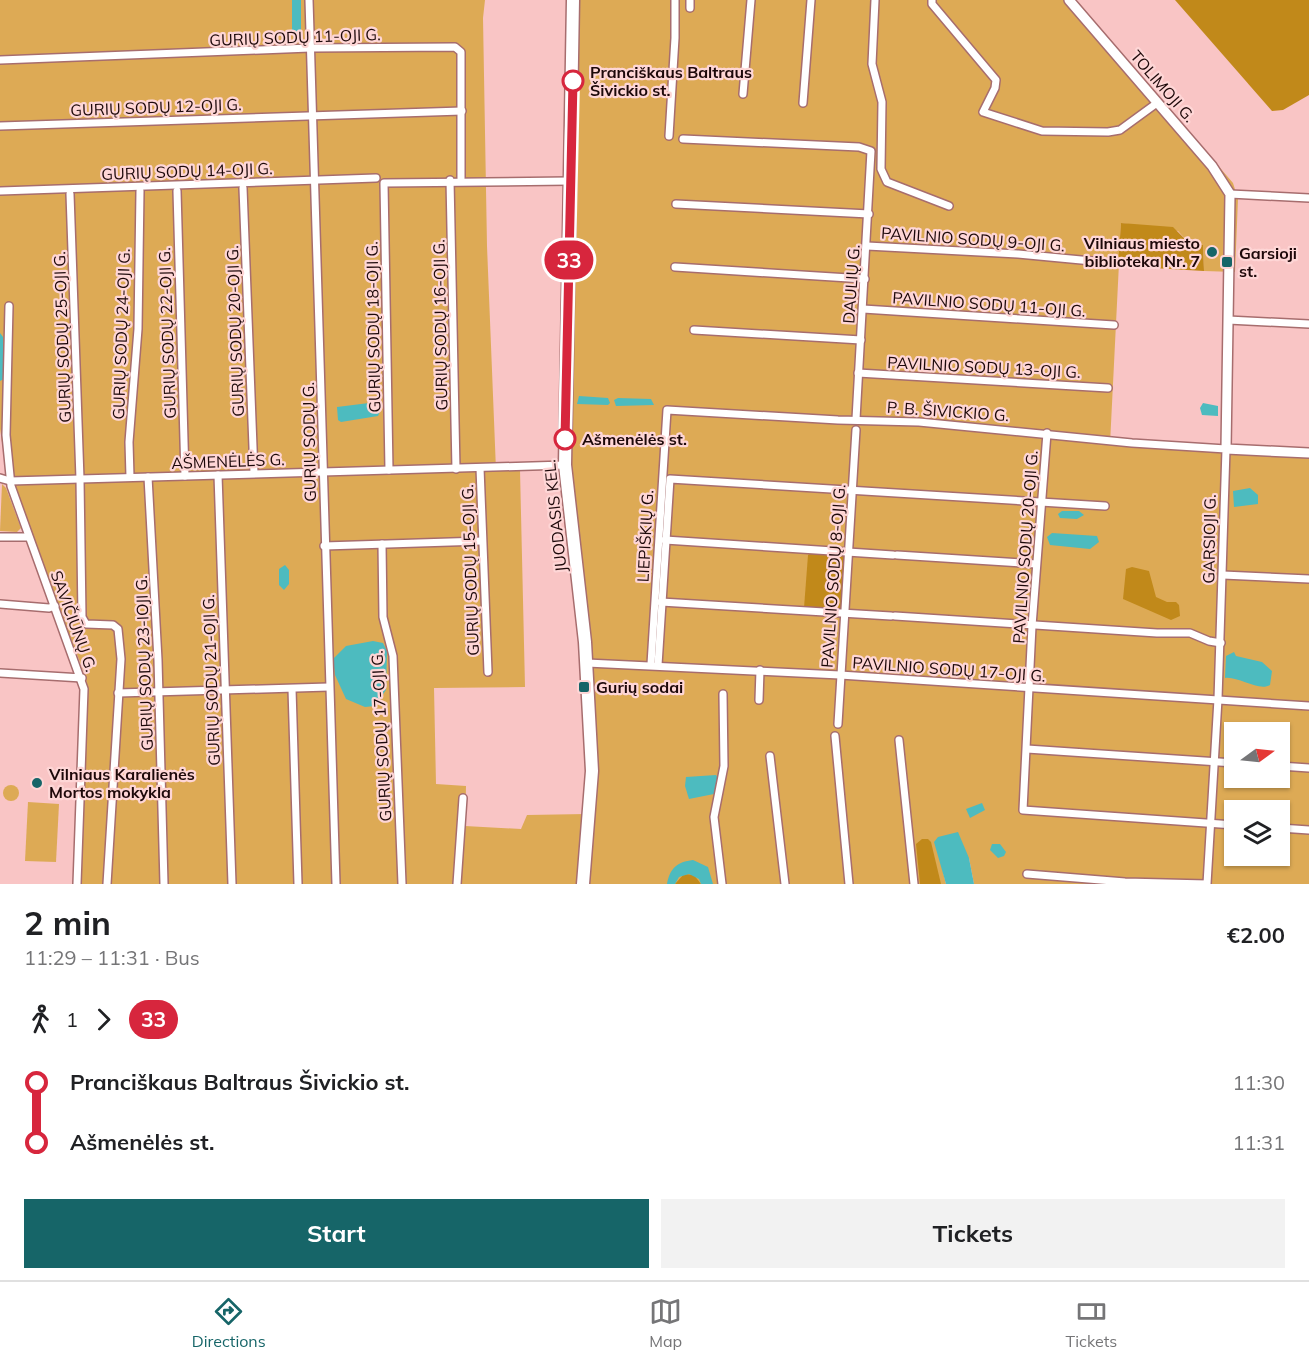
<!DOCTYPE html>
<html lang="en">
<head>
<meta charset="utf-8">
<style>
	:root { --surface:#fff; --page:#f2f2f2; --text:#202124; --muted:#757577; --line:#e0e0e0; --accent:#166568 }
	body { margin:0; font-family:Mulish,sans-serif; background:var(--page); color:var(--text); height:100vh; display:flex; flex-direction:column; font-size:22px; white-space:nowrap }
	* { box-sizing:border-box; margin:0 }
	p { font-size:20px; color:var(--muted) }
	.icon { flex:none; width:33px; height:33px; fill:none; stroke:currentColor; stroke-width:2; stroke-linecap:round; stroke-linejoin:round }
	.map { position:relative; height:884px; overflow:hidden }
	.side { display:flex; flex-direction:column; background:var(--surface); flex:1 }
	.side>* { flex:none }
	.badge { padding:0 12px; border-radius:20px; font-size:21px; line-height:39px }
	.needle { width:39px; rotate:75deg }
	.buttons { position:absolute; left:1224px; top:722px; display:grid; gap:12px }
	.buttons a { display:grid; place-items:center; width:66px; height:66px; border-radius:0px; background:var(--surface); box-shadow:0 2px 4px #0004; font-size:30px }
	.map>.badge { position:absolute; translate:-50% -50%; box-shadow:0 0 0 3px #fff }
	.legs { display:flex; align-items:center; gap:9px; height:66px; padding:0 24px; font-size:20px }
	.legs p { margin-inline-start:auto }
	.head { display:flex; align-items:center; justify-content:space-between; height:102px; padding:0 24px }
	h1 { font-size:33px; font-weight:700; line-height:45px }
	.primary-button { display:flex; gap:12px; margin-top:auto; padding:12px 24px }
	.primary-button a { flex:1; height:69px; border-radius:0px; background:var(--accent); color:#fff; font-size:24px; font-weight:700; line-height:69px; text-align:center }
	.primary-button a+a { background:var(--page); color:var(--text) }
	ul { padding:0 24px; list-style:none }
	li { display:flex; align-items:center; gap:21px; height:60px; font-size:22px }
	li i { display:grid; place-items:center; width:9px; height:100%; margin:0 8px; background:currentColor }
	li i::after { content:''; width:15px; height:15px; margin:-8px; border:4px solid; border-radius:50%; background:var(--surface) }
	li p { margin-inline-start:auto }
	li:first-child i { background:linear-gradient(#0000 50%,currentColor 0) }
	li:last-child i { background:linear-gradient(currentColor 50%,#0000 0) }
	.tab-bar { display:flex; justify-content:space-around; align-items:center; height:84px; border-top:2px solid var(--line); background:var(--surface); font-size:16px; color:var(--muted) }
	.tab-bar a { display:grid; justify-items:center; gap:3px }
	.tab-bar .current { color:var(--accent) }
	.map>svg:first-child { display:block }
	.green { fill:#da5; fill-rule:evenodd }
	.forest { fill:#c1891a }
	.water { fill:#4dbbbf }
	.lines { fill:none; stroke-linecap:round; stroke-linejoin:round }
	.minor-casing { stroke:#a76d6e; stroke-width:10 }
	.tertiary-casing { stroke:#a76d6e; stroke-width:12 }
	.primary-casing { stroke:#a76d6e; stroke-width:15 }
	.minor { stroke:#fff; stroke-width:7 }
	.tertiary { stroke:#fff; stroke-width:9 }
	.primary { stroke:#fff; stroke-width:12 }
	.line-1-casing { stroke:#fff; stroke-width:14 }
	.line-1 { stroke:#d7263d; stroke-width:9 }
	.stop-1-dot { fill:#fff; stroke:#d7263d; stroke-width:3 }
	.poi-dot { fill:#166568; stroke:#fed6d6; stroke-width:2 }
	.labels { text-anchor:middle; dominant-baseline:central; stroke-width:4.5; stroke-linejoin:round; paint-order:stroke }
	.street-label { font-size:16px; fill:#1d0809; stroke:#fed6d6 }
	.stop-label { font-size:16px; font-weight:bold; fill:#1d0809; stroke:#fed6d6; text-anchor:start }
	.poi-label { font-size:16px; font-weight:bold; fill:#1d0809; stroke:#fed6d6; text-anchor:start }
</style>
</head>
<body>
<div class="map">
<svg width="1309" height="884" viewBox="0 0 1309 884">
	<rect width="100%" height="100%" fill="#f9c5c5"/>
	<g class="green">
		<polygon points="0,0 485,0 483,18 487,246 496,470 520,470 525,687 434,688 436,784 466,786 465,826 521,829 527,815 586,814 580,884 79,884 88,689 85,675 7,475 0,429"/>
		<path d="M576,0H1076L1233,183L1238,199L1235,272L1204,271L1203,245L1186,240L1178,231L1121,223L1110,444L1309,458V884H974L969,858L943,872L946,884H588L597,786L593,670L568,456ZM1234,732H1280V777H1234ZM1234,810H1280V855H1234Z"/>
		<polygon points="2,484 6,488 21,528 17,532 0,531"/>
		<circle cx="11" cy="793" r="8"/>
		<polygon points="28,802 59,804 56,862 25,861"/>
	</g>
	<g class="forest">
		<polygon points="1175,0 1309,0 1309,95 1283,110 1272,111"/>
		<polygon points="1121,223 1173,227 1186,240 1203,245 1204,271 1118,266"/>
		<polygon points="811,553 845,555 841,609 804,608 808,555"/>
		<polygon points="1132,567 1149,571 1156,597 1167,602 1176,602 1179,605 1180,616 1171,620 1123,599 1126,569"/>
		<polygon points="922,839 928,839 931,842 941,884 920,884 916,844"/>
		<polygon points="684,874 694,875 701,884 675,884"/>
	</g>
	<g class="water">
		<polygon points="292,0 301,0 301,34 298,37 292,34"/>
		<polygon points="0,333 3,337 4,379 0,381"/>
		<polygon points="579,396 608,398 610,403 608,405 577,404"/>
		<polygon points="618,398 651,399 654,405 616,406 614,400"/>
		<polygon points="377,402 382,407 378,416 341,422 338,420 337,407"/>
		<polygon points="1203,403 1218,406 1218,416 1202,415 1200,408"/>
		<polygon points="1250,488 1258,495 1258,504 1234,507 1233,491"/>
		<polygon points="1062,511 1079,511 1084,515 1077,519 1060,518 1058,514"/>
		<polygon points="1052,533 1097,536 1099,542 1090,549 1050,545 1047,537"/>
		<polygon points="285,565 289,570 289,584 284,590 279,585 279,569"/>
		<polygon points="373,641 383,643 387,651 386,690 375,706 365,707 346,699 335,675 333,659 346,646"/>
		<path d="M1234,652L1236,656L1262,662L1272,671L1270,685C1259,692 1238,676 1225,678L1226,656Z"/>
		<polygon points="716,775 718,778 714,794 689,799 685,786 686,777"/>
		<polygon points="982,803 985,810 970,818 966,809"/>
		<polygon points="958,832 969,858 974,884 946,884 934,842 938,837"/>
		<polygon points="992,844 1000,844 1006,852 1004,856 998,858 990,850"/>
		<path d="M693,860L708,867L713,884H701L699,879L689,874L679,877L675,884H667C670,868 677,862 693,860Z"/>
	</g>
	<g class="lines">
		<defs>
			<g id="minor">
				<polyline points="309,0 336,884"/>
				<polyline points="875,0 872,64 882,102 881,169 887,182 949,206"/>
				<polyline points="932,0 932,4 996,80 995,88 983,112 1042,131 1108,132 1120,130 1157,103"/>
				<polyline points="690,8 690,0"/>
				<polyline points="0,60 310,48 455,47 461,52 461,180"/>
				<polyline points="743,94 751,0"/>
				<polyline points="803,103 811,0"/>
				<polyline points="0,126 462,111"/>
				<polyline points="669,136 675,38 675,0"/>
				<polyline points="683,139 859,147 871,151 856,419"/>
				<polyline points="450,180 456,469"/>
				<polyline points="243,188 254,473"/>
				<polyline points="0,191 376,178"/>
				<polyline points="177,191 185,476"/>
				<polyline points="70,194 80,479 82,617 86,624 113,625 118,629 121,659 107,884"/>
				<polyline points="1230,194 1309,198"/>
				<polyline points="676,204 869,214"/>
				<polyline points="867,246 1018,254 1113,263"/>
				<polyline points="675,267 865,279"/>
				<polyline points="9,306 6,435 11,486 84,689 77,884"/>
				<polyline points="863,309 1114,325"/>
				<polyline points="1228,320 1309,324"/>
				<polyline points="694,330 861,340"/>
				<polyline points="858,373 1108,388"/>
				<polyline points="1047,433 1032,626 1023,810 1234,825"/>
				<polyline points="480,468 488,672"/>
				<polyline points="389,470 384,183 570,181"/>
				<polyline points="218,475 232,884"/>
				<polyline points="130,477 129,442 138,329 140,191"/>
				<polyline points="148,477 158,660 164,884"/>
				<polyline points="0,478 10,481 565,465"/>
				<polyline points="0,537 28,537"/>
				<polyline points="665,540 893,555"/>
				<polyline points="382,544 383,617 393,656 402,884"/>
				<polyline points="324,546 482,541"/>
				<polyline points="897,555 1036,564"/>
				<polyline points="1223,575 1309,579"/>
				<polyline points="661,602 891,616"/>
				<polyline points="0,604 49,608 55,606"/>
				<polyline points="895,616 1157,633 1190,633 1209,641 1221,643"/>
				<polyline points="587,663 840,675 1309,706"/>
				<polyline points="651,664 667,410 838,420 919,422 1132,443 1226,449 1218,699 1207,884 1125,882 1027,874"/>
				<polyline points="658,665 670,479 1105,506"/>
				<polyline points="0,673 82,678"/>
				<polyline points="292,689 298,884"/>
				<polyline points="118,693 329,687"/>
				<polyline points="759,700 760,670"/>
				<polyline points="838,724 856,430"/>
				<polyline points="835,736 849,884"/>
				<polyline points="899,740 914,884"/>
				<polyline points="1027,749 1234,763"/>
				<polyline points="770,756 785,884"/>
				<polyline points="1280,766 1309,768"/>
				<polyline points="1280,828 1309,830"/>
				<polyline points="457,884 463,798"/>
				<polyline points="722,884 714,817 724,766 723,694"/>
			</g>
			<polyline id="tertiary" points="1069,0 1212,166 1230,194 1226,449 1309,453"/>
			<polyline id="primary" points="573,0 565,465 585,642 592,771 583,884"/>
		</defs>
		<use href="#minor" class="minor-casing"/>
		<use href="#tertiary" class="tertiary-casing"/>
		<use href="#primary" class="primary-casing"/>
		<use href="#minor" class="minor"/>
		<use href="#tertiary" class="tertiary"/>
		<use href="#primary" class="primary"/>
	</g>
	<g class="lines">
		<defs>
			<polyline id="line-1" points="565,439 573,81"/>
		</defs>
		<use href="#line-1" class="line-1-casing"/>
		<use href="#line-1" class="line-1"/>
	</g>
	<g class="stop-1-dot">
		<circle cx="573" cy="81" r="10"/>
		<circle cx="565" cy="439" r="10"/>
	</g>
	<g class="poi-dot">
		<circle cx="1212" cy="252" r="6"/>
		<rect x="1221" y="256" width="12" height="12" rx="3"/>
		<rect x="578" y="681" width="12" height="12" rx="3"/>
		<circle cx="37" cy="783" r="6"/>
	</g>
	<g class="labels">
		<g class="street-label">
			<text transform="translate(295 37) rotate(-2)">GURIŲ SODŲ 11-OJI G.</text>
			<text transform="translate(1163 86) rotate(49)">TOLIMOJI G.</text>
			<text transform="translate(156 107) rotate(-2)">GURIŲ SODŲ 12-OJI G.</text>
			<text transform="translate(187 171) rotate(-2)">GURIŲ SODŲ 14-OJI G.</text>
			<text transform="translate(973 239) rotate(4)">PAVILNIO SODŲ 9-OJI G.</text>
			<text transform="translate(851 284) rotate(-86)">DAULIŲ G.</text>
			<text transform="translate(989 304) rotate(4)">PAVILNIO SODŲ 11-OJI G.</text>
			<text transform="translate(440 325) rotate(-91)">GURIŲ SODŲ 16-OJI G.</text>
			<text transform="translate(373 327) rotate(-91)">GURIŲ SODŲ 18-OJI G.</text>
			<text transform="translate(235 331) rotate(-92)">GURIŲ SODŲ 20-OJI G.</text>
			<text transform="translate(167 333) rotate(-92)">GURIŲ SODŲ 22-OJI G.</text>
			<text transform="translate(121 334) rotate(-88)">GURIŲ SODŲ 24-OJI G.</text>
			<text transform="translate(62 337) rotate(-92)">GURIŲ SODŲ 25-OJI G.</text>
			<text transform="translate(984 367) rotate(3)">PAVILNIO SODŲ 13-OJI G.</text>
			<text transform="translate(948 411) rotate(4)">P. B. ŠIVICKIO G.</text>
			<text transform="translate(309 442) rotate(-91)">GURIŲ SODŲ G.</text>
			<text transform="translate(228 461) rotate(-2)">AŠMENĖLĖS G.</text>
			<text transform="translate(555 516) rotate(-96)">JUODASIS KEL.</text>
			<text transform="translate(645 536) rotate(-87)">LIEPIŠKIŲ G.</text>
			<text transform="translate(1209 539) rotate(-89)">GARSIOJI G.</text>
			<text transform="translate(1025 547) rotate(-86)">PAVILNIO SODŲ 20-OJI G.</text>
			<text transform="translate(470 570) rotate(-92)">GURIŲ SODŲ 15-OJI G.</text>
			<text transform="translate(833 576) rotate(-86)">PAVILNIO SODŲ 8-OJI G.</text>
			<text transform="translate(74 621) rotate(70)">SAVIČIŪNŲ G.</text>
			<text transform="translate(144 663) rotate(-92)">GURIŲ SODŲ 23-IOJI G.</text>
			<text transform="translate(949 669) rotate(4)">PAVILNIO SODŲ 17-OJI G.</text>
			<text transform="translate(211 680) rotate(-92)">GURIŲ SODŲ 21-OJI G.</text>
			<text transform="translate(381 736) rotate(-93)">GURIŲ SODŲ 17-OJI G.</text>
		</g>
		<g class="stop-label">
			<text x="590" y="72">Pranciškaus Baltraus<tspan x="590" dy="18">Šivickio st.</tspan></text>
			<text x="582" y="439">Ašmenėlės st.</text>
		</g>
		<g class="poi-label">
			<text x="1200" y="243" text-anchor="end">Vilniaus miesto<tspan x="1200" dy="18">biblioteka Nr. 7</tspan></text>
			<text x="1239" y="253">Garsioji<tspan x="1239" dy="18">st.</tspan></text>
			<text x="596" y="687">Gurių sodai</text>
			<text x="49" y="774">Vilniaus Karalienės<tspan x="49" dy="18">Mortos mokykla</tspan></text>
		</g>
	</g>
</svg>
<div class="buttons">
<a><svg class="needle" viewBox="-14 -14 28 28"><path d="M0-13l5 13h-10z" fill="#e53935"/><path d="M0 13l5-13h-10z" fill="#757577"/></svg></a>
<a><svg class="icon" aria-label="layers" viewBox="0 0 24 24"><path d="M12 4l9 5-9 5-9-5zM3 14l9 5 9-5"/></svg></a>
</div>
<b class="badge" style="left:569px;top:260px;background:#d7263d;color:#fff">33</b>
</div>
<section class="side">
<div class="head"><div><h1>2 min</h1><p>11:29 – 11:31 · Bus</p></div><b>€2.00</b></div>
<div class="legs"><svg class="icon" aria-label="walk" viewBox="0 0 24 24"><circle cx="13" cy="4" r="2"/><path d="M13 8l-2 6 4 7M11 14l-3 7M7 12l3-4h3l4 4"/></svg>1<svg class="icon" aria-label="forward" viewBox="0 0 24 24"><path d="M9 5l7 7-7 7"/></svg><b class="badge" style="background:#d7263d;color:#fff">33</b></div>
<ul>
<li><i style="color:#d7263d"></i><b>Pranciškaus Baltraus Šivickio st.</b><p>11:30</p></li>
<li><i style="color:#d7263d"></i><b>Ašmenėlės st.</b><p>11:31</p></li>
</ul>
<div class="primary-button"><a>Start</a><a>Tickets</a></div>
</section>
<nav class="tab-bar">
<a class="current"><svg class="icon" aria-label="directions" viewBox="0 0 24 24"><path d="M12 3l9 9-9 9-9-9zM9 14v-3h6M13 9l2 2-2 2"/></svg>Directions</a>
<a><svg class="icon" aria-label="map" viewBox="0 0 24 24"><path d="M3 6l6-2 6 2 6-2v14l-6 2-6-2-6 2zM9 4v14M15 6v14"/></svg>Map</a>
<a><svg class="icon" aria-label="tickets" viewBox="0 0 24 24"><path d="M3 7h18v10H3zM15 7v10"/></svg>Tickets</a>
</nav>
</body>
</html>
